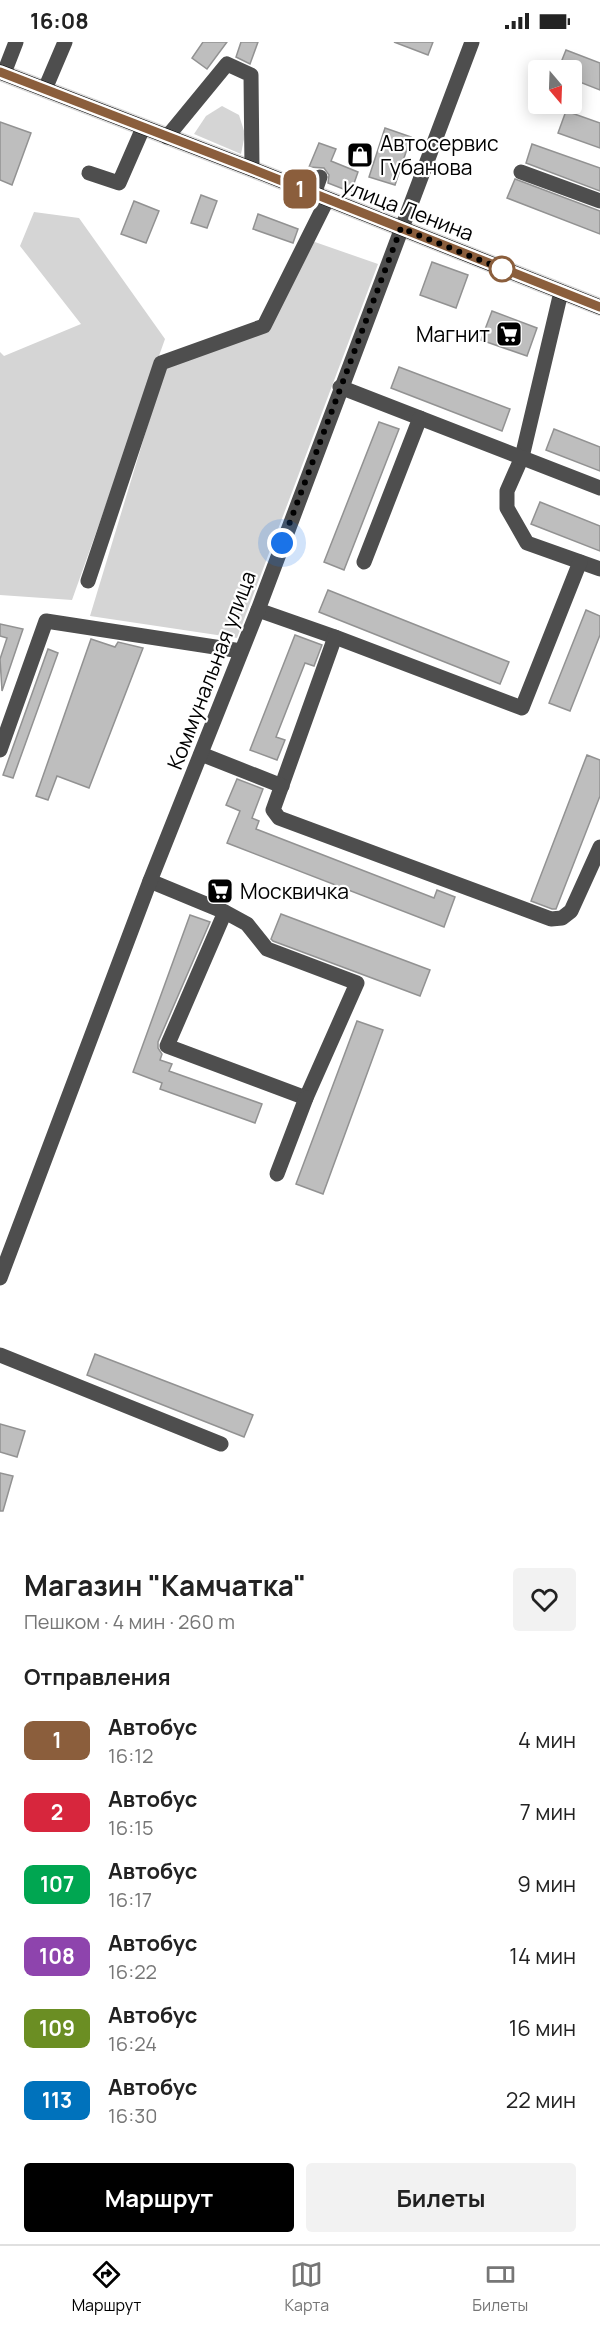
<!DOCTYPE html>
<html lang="ru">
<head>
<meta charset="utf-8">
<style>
	:root { --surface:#fff; --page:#f2f2f2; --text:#222; --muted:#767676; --line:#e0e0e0; --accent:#000 }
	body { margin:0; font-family:Manrope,sans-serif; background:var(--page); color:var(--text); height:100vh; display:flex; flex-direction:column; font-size:22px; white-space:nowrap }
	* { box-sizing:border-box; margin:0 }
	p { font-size:20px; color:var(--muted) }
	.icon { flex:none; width:33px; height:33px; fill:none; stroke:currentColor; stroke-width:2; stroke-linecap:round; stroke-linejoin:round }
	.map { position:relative; height:1506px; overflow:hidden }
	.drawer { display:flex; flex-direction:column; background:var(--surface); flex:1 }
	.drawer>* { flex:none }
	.badge { padding:0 12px; border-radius:9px; font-size:21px; line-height:39px }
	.needle { width:39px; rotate:161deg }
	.fabs { position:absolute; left:528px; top:18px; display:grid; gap:12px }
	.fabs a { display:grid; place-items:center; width:54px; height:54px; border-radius:6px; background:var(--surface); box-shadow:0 3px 15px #0003; font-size:30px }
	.you { position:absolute; width:30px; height:30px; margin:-15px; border:4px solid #fff; border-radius:50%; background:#1a73e8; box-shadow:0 0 0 9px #1a73e833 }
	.map>.badge { position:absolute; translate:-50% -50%; box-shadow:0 0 0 3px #fff }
	h2 { padding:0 24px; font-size:22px; line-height:54px }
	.round { display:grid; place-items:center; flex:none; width:63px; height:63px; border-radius:6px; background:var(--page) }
	.head { display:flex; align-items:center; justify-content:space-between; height:102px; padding:0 24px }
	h1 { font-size:28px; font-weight:700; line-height:45px }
	.primary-button { display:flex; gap:12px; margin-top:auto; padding:12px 24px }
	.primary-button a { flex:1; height:69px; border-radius:6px; background:var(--accent); color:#fff; font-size:24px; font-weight:700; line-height:69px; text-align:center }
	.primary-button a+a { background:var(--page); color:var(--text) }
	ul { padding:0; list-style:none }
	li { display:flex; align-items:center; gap:18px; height:72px; padding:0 24px }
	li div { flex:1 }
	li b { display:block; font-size:22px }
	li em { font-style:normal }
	li .badge { min-width:66px; font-weight:700; text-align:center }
	.status { display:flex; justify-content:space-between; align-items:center; height:42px; padding:0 30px; background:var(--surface); direction:ltr }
	.status svg { height:16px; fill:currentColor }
	.menu { display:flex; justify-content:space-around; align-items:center; height:84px; border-top:2px solid var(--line); background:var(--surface); font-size:16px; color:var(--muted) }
	.menu a { display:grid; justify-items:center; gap:3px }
	.menu .on { color:var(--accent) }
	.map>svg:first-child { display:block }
	.green { fill:#d5d5d5 }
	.building { fill:#bebebe; stroke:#929292; stroke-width:1.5 }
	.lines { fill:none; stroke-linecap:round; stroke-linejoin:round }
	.major-casing { stroke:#dbdbdb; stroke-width:18 }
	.minor { stroke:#4e4e4e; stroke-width:15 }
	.major { stroke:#000; stroke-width:15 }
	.line-casing { stroke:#fff; stroke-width:14 }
	.line { stroke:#8b5e3c; stroke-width:9 }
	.walk { stroke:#000; stroke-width:6; stroke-dasharray:0 10.8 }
	.stop-dot { fill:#fff; stroke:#8b5e3c; stroke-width:3 }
	.labels { text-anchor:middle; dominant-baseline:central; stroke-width:4.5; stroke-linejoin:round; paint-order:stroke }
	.poi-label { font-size:21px; fill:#000; stroke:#fff; text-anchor:start }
	.street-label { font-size:21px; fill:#000; stroke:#fff }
</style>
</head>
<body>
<div class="status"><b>16:08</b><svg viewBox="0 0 49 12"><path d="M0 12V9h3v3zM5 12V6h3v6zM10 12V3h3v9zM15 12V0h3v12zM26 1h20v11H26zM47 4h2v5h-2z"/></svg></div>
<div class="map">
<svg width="600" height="1506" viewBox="0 0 600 1506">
	<rect width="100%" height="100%" fill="#fff"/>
	<g class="green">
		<polygon points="222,64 239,73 245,92 241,112 194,92 206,74"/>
		<polygon points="34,170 79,176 165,297 72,558 0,553 0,310 4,314 81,282 20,204"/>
		<polygon points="312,199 378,222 237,596 90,574 166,323 266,287"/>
	</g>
	<g class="building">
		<polygon points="203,0 227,0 207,27 192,16"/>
		<polygon points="241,0 258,0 250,22 236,15"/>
		<polygon points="394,0 433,0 428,13"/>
		<polygon points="566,8 600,21 600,48 572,37 572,28 558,28"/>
		<polygon points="566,69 600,81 600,106 558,91"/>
		<polygon points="0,80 31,91 12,143 0,138"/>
		<polygon points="385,86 411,95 395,143 369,135"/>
		<polygon points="319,101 336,107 331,119 358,130 351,150 328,141 329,133 324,126 309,125"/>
		<polygon points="532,102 600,126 600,149 526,121"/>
		<polygon points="515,137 600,169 600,192 507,156"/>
		<polygon points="201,153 217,159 207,186 191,181"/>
		<polygon points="134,159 159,169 146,201 121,192"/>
		<polygon points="258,172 298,187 293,201 253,187"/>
		<polygon points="432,220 468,233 456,266 420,253"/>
		<polygon points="492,269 537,286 527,314 481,298"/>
		<polygon points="399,325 510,367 502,389 391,346"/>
		<polygon points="379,380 399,387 344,528 324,520"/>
		<polygon points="554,387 600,405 600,429 546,408"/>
		<polygon points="540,460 600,484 600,509 531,482"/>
		<polygon points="328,548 509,620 500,642 319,570"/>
		<polygon points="586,568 600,574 600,593 570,669 549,661"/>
		<polygon points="0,582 23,587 2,649 0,617 7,596 0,594"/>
		<polygon points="295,593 322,603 314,624 305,621 276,695 285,698 277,718 250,708"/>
		<polygon points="91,597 115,605 118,600 143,606 89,746 57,734 48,758 36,754"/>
		<polygon points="48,607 58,611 13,736 3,733"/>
		<polygon points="587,713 600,718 600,754 556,867 552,867 531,859"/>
		<polygon points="237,737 263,747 252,776 259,779 256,787 434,856 437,848 455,855 444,885 227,801 240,769 226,763"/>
		<polygon points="281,872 430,928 420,954 273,899 271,897"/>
		<polygon points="190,873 210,880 158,1000 158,1006 162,1012 160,1018 172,1022 169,1029 262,1062 255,1081 160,1047 162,1041 133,1030"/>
		<polygon points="357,979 383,988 323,1152 296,1142"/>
		<polygon points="95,1312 253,1373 244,1395 87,1333"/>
		<polygon points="0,1382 25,1389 17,1415 0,1410"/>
		<polygon points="0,1431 13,1434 3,1469 0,1469"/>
	</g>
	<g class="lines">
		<defs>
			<polyline id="major" points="0,30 252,127 600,265"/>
		</defs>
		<use href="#major" class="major-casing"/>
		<g class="minor">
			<polyline points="4,31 16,0"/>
			<polyline points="45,47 65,0"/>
			<polyline points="167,95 227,22 251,33 252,127"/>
			<polyline points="521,130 600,159"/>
			<polyline points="89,131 119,141 143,86"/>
			<polyline points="314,152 320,135"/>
			<polyline points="561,250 522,415 507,449 507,466 527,501 600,527"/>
			<polyline points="340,345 600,446"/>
			<polyline points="364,520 420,376"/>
			<polyline points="88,539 161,321 264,284 327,158"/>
			<polyline points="258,568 335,595 522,666 580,520"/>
			<polyline points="335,595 273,768 279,776 551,877 562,876 571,869 600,805"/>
			<polyline points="0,708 46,579 241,609"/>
			<polyline points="201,712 282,744"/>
			<polyline points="150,839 225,870 247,882 267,907 357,941 306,1056 167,1004 225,870"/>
			<polyline points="277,1132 306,1056"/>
			<polyline points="0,1236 150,839 258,568 472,0"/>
			<polyline points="0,1313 221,1402"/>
		</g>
		<use href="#major" class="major"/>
	</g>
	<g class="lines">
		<defs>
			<polyline id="line" points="0,30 252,127 600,265"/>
		</defs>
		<use href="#line" class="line-casing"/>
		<use href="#line" class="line"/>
		<polyline class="walk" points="282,501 401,186 507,229 502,227"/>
	</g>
	<defs>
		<symbol id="shop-square" viewBox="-11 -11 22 22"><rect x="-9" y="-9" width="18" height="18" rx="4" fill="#000" stroke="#fff"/><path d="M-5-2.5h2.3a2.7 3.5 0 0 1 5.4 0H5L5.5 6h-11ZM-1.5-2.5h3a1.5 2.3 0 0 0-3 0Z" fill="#fff"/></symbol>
		<symbol id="supermarket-square" viewBox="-11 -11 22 22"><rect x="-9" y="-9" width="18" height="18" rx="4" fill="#000" stroke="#fff"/><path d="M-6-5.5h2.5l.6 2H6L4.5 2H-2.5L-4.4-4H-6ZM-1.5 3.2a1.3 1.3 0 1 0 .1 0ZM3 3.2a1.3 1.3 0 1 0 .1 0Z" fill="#fff"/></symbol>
	</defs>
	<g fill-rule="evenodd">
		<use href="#shop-square" x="345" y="98" width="30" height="30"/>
		<use href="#supermarket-square" x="494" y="277" width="30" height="30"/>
		<use href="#supermarket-square" x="205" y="834" width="30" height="30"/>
	</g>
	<circle class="stop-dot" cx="502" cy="227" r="12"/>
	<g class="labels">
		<g class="poi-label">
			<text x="380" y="101">Автосервис<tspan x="380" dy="24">Губанова</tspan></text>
			<text x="490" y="292" text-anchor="end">Магнит</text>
			<text x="240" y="849">Москвичка</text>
		</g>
		<g class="street-label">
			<text transform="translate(408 167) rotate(21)">улица Ленина</text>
			<text transform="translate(211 628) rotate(-69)">Коммунальная улица</text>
		</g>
	</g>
</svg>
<div class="fabs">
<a><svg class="needle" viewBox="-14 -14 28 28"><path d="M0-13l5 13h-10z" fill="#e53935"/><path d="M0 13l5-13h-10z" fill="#767676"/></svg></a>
</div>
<div class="you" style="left:282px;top:501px"></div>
<b class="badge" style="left:300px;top:147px;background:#8b5e3c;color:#fff">1</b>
</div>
<section class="drawer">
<div class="head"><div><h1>Магазин &quot;Камчатка&quot;</h1><p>Пешком · 4 мин · 260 m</p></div><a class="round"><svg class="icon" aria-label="heart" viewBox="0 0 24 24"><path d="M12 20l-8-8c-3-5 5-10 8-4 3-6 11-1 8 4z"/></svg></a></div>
<h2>Отправления</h2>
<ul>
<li><span class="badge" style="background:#8b5e3c;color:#fff">1</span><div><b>Автобус</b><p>16:12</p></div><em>4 мин</em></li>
<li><span class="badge" style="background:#d7263d;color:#fff">2</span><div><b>Автобус</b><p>16:15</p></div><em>7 мин</em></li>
<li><span class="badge" style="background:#00a651;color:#fff">107</span><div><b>Автобус</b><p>16:17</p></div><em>9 мин</em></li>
<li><span class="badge" style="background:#8e44ad;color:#fff">108</span><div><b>Автобус</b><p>16:22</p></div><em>14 мин</em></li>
<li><span class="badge" style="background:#6b8e23;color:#fff">109</span><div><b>Автобус</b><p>16:24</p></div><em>16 мин</em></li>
<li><span class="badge" style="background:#0072bc;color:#fff">113</span><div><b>Автобус</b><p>16:30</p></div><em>22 мин</em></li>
</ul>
<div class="primary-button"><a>Маршрут</a><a>Билеты</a></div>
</section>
<nav class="menu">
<a class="on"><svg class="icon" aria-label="directions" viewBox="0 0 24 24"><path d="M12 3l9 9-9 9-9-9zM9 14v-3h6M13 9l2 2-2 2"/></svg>Маршрут</a>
<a><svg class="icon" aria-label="map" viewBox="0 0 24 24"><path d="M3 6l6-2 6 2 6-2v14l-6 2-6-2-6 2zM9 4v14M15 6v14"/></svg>Карта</a>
<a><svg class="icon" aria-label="tickets" viewBox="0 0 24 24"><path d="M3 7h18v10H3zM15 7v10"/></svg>Билеты</a>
</nav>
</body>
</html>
